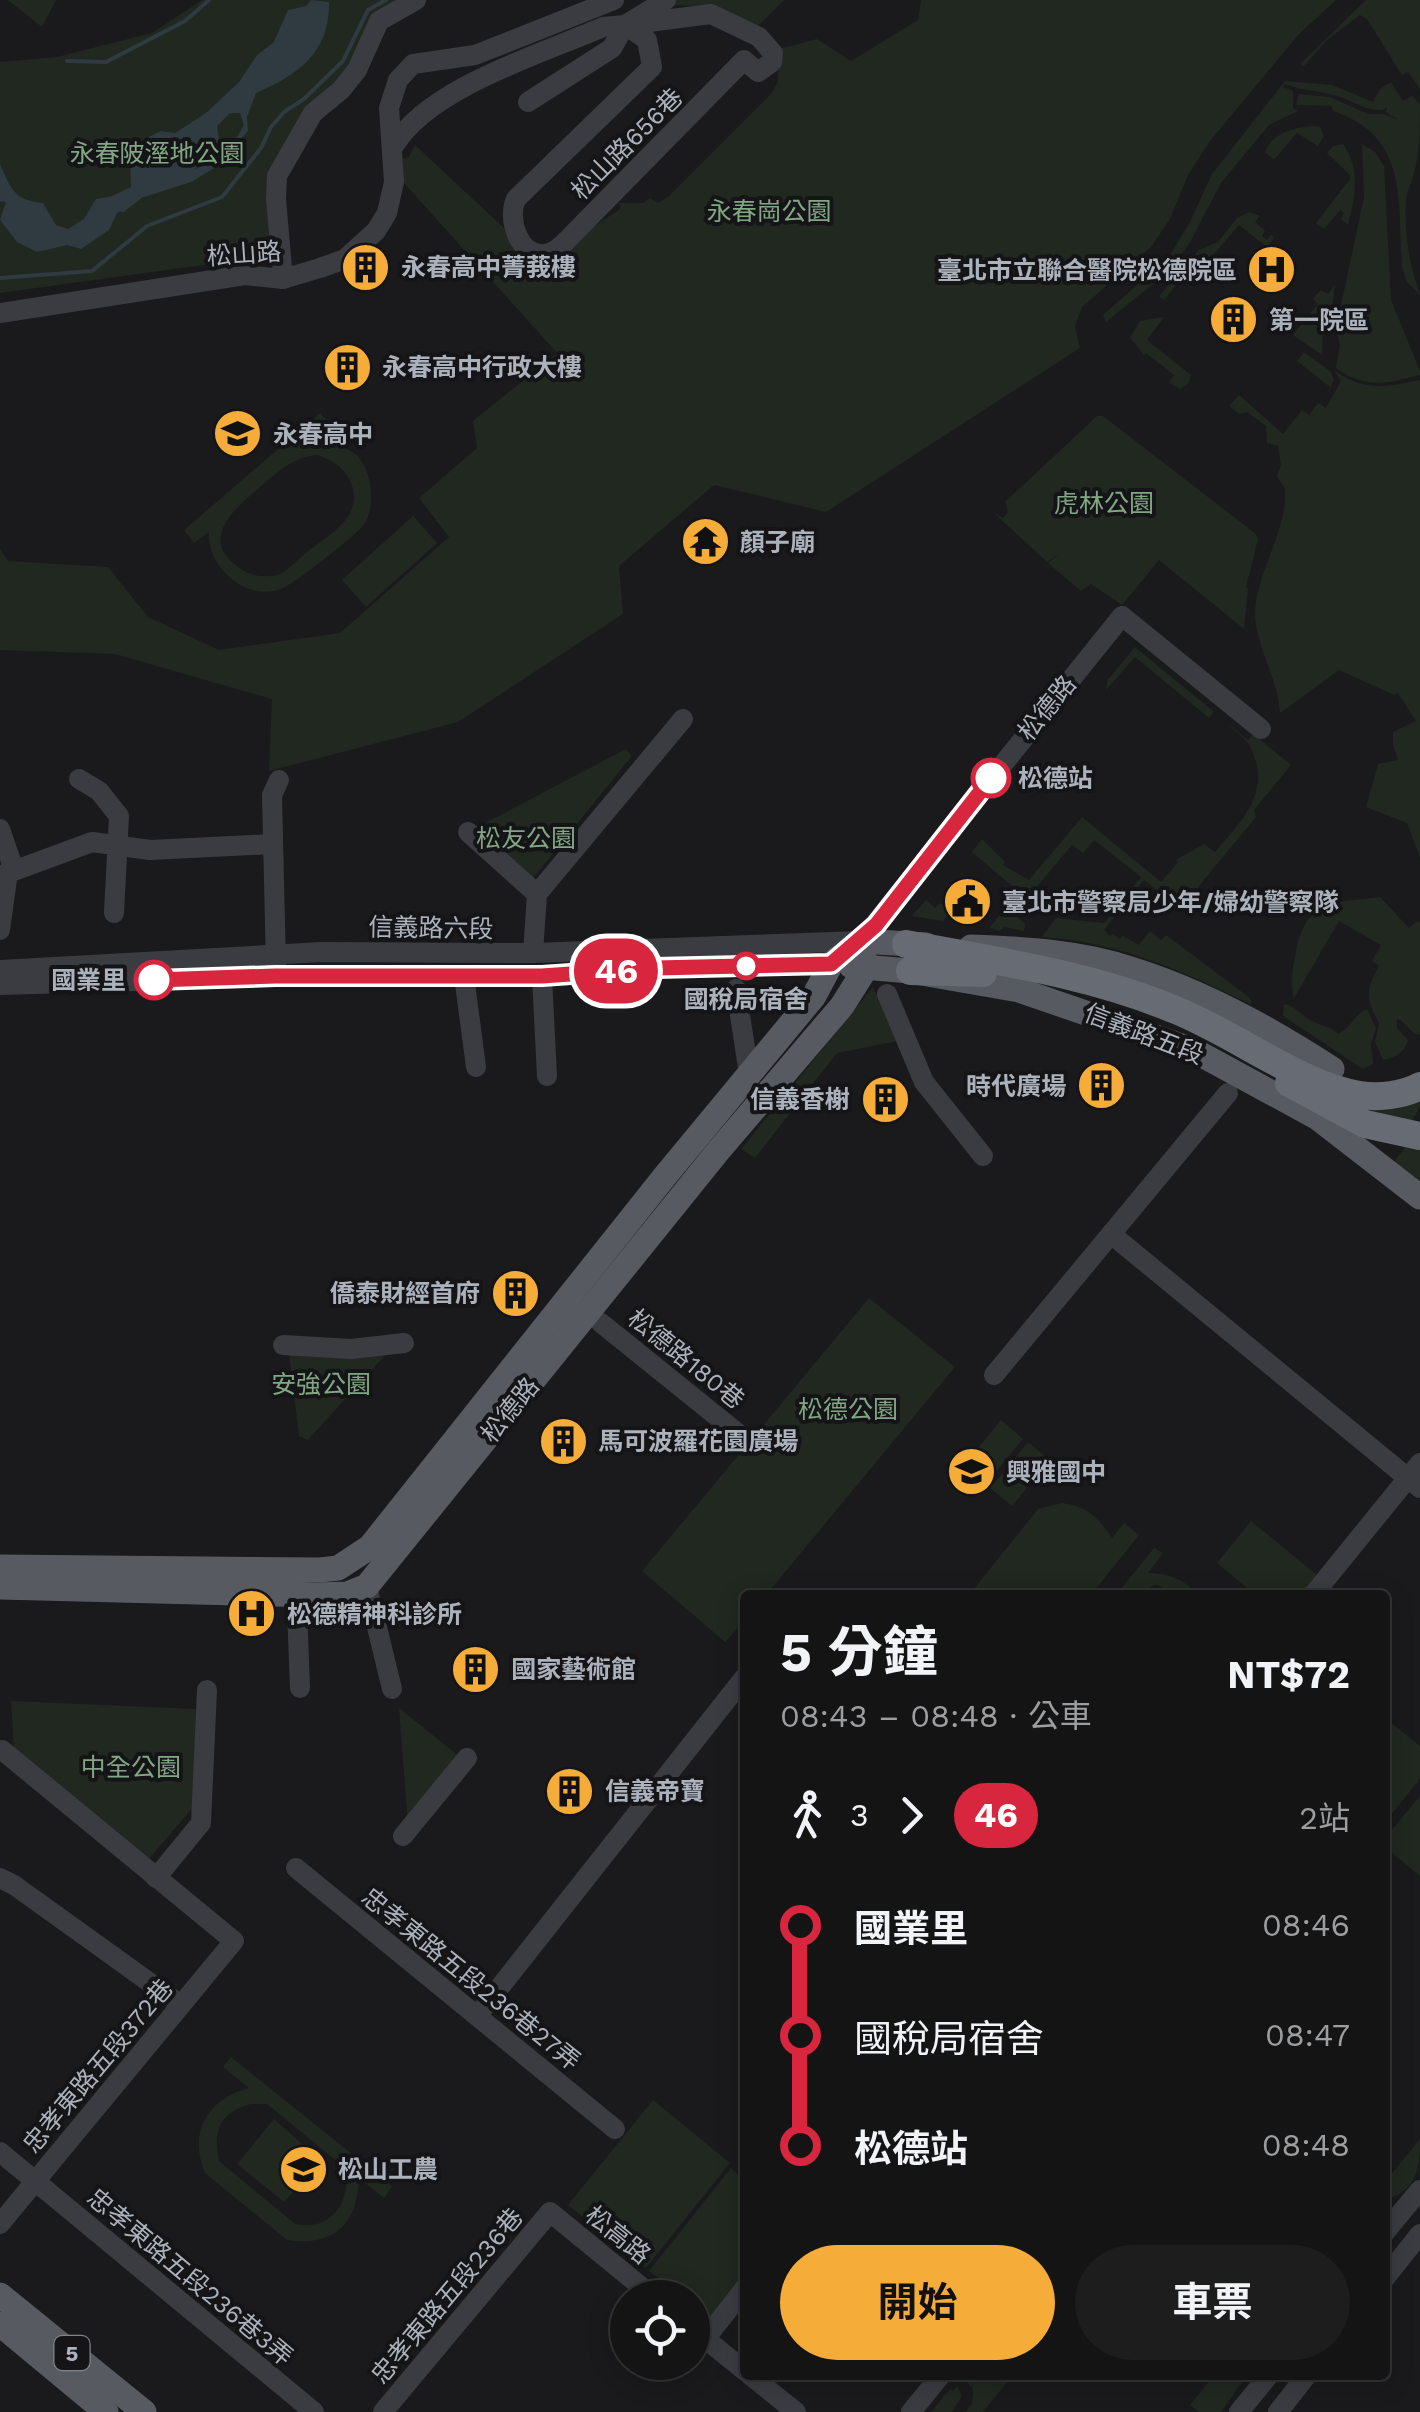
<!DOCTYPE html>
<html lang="zh-TW">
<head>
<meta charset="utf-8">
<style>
	:root { --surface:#141415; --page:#1d1d1e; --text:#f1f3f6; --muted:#9d9ea0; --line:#333334; --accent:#f6ac39 }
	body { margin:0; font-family:"Work Sans","Noto Sans TC",sans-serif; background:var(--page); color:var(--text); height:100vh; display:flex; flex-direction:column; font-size:38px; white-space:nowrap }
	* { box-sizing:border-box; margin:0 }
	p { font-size:32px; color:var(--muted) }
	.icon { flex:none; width:55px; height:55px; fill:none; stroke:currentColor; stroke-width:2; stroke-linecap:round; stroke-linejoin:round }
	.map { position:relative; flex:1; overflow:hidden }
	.details { position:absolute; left:740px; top:1590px; width:650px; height:790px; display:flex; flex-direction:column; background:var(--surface); border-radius:10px; box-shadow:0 5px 25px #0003,0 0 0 2px var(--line) }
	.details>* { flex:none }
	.badge { padding:0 20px; border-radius:32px; font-size:35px; line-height:65px }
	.buttons { position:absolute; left:610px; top:2280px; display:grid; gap:20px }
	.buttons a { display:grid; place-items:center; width:100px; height:100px; border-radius:50%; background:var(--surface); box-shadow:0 5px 25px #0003,0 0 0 2px var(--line); font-size:50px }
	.map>.badge { position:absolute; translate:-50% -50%; box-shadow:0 0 0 5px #fff }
	.legs { display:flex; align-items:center; gap:15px; height:110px; padding:0 40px; font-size:32px }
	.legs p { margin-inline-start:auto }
	.head { display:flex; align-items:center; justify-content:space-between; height:170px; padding:0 40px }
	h1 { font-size:55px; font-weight:700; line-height:75px }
	.action { display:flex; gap:20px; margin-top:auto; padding:20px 40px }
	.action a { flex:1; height:115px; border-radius:60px; background:var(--accent); color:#111; font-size:40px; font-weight:700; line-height:115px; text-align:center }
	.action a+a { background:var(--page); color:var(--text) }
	ul { padding:0 40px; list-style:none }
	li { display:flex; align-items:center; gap:35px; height:110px; font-size:38px }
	li i { display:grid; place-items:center; width:15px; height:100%; margin:0 12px; background:currentColor }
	li i::after { content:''; width:25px; height:25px; margin:-12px; border:8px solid; border-radius:50%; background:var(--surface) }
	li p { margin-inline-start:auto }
	li:first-child i { background:linear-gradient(#0000 50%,currentColor 0) }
	li:last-child i { background:linear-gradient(currentColor 50%,#0000 0) }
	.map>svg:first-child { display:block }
	.green { fill:#202820; fill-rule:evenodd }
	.water { fill:#2f3a41; fill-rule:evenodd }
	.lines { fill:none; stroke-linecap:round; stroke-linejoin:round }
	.stream { stroke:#2f3a41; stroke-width:4 }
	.minor { stroke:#3b3c42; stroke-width:20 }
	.major { stroke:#575a61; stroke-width:25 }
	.highway { stroke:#676b73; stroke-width:28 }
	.highway-bridge { stroke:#676b73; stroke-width:28 }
	.line-1-casing { stroke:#fff; stroke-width:22 }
	.line-1 { stroke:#d7263d; stroke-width:15 }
	.stop-1-dot { fill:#fff; stroke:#d7263d; stroke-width:5 }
	.labels { text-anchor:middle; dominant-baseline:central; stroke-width:8; stroke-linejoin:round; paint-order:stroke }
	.shield { fill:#151518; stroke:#7f838b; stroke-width:2.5 }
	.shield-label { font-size:22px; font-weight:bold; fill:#acb2bc }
	.street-label { font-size:25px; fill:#acb2bc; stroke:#151518 }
	.park-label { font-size:25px; fill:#83a784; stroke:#151518 }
	.poi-label { font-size:25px; font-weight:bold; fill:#acb2bc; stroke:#151518; text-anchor:start }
	.stop-label { font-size:25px; font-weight:bold; fill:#acb2bc; stroke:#151518; text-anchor:start }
</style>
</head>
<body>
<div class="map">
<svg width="1420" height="2412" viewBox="0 0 1420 2412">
	<rect width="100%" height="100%" fill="#1a1a1c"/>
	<g class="green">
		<polygon points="8,0 56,0 42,27"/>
		<polygon points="202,0 401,0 349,68 269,184 269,256 0,293 0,62 57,57 152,33"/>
		<polygon points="674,0 784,0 756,28 694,6 672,5"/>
		<polygon points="921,0 1336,0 1299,34 1210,141 1188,175 1170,219 1151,247 1082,307 1075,326 1080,348 826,512 714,485 619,566 623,614 458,722 269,771 272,699 115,654 0,650 0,549 8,561 108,567 148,617 219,650 340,633 449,537 419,498 477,448 473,421 557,353 403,182 399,160 409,157 415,145 503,227 514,252 578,237 620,209 620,203 643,203 650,198 658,203 669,196 771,94 778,82 779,49 817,39 851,61 918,20"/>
		<polygon points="1366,0 1420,0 1420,89 1408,72 1402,75 1367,19 1360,15 1327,40 1304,66 1300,64"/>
		<path d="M1285,81L1332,85L1373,102L1380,89L1391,82L1403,101L1412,96L1420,104C1420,127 1420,155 1413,177C1411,185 1407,190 1406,200C1404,235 1409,262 1420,295L1407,282L1402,267C1398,202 1409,136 1333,111L1332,106L1296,105L1299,94L1330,97L1368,114H1383L1399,120L1386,112L1387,107L1382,110C1363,111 1353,100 1334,95C1317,91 1301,90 1284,84L1283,87L1293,91V108L1298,111L1269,125L1221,183L1188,246L1158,280L1106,322L1103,315L1169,257L1190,222L1212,174Z"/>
		<path d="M1314,126L1320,127L1324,136L1318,146L1297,133L1274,160L1265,152C1271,133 1296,127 1314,126Z"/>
		<path d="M1343,144C1361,169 1355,198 1348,225L1341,219L1344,213L1340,210L1324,229L1316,223L1350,179V175L1327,153L1333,146Z"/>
		<path d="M1362,144L1375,152L1384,166L1391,300L1420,371V375C1387,384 1365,389 1336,368L1340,345L1336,329L1364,197Z"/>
		<polygon points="1249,212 1260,216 1255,222 1265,231 1262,236 1267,240 1271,235 1274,238 1267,247 1239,225 1206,264 1197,258 1164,300 1159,296 1199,250 1218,242 1237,218"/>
		<polygon points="1335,285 1330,328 1323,328 1322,355 1293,335 1318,304 1313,299 1321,290 1328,294"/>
		<polygon points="1164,317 1147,340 1191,375 1188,384 1180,389 1169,383 1174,375 1146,353 1144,355 1130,338 1140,321"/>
		<polygon points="1304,352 1330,371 1334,379 1328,395 1330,387 1297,361"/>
		<path d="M1334,370C1364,392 1386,387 1420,380V858L1407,823L1366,807L1378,764L1398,760L1393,745V732L1416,721L1398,693L1394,695L1339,670L1280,713C1278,678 1255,645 1255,613C1256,571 1288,531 1285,489L1277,476L1281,465L1278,446L1267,443L1266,426L1247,412L1239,414L1229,406L1239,395L1283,434L1302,410L1309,415L1318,403L1326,408L1341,381Z"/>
		<path d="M320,413L332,426L318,440C332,443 351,447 360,459C372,474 376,509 363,526C356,535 294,584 283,588C248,604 206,567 209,532L194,543L184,530ZM317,455C348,463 368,497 342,524C331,535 317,544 306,553C298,559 290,568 282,573C271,578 254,577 244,571C197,543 230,512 259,488C277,473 292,457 317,455Z"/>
		<polygon points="1097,416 1103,416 1256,534 1258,539 1246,587 1248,589 1244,629 1159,560 1122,605 1091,584 1081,591 1048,563 1059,554 1047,562 993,512 1003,518 1008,512 1005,502"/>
		<polygon points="413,516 437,543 366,607 342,580"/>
		<polygon points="1135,647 1214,712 1209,718 1135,657 1106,690 1107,681"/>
		<path d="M1228,724L1248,740L1253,734L1291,765L1254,810L1256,817L1180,909L1144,880L1129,898H1124L1141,877L1094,840L1083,853L1072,845L1014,914L1025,924L1024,931L1004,927L1000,931L989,928L1019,892L972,852L982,839L1005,862L1003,865L1029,880L1082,817L1161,882L1178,862L1176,860L1204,844L1215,852C1242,820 1273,792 1250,746C1246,738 1233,730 1228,724Z"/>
		<polygon points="626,749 632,756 529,883 468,832"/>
		<path d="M1380,897L1409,928L1417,921L1420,922V1035C1408,1033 1406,1021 1397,1019V1028L1408,1040C1404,1054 1395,1057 1383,1060L1375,1042L1379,1023C1366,999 1365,990 1379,966L1372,961L1381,945L1339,921L1294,998C1289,981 1293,968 1296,951C1307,898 1334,903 1380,897Z"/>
		<polygon points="926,900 935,908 940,903 950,912 943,921 912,916"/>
		<path d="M1119,906L1121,908L1104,930L1110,936L1113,934L1120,939L1123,936L1139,945L1150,931L1161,940L1166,935L1250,998L1252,1005C1182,971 1120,942 1042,937L1056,918L1104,923Z"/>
		<polygon points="873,987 898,1041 837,1053 755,1158 741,1149"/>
		<path d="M1108,993C1161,1002 1231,1042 1280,1067C1307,1081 1335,1098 1366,1101C1385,1103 1402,1099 1420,1093V1107L1407,1130L1378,1123L1195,1027Z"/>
		<path d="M1284,1004C1298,1007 1302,1017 1314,1022C1324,1027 1330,1026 1338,1034C1351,1028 1354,1015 1367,1009L1376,1028L1371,1044L1373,1064L1363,1069L1283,1016Z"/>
		<polygon points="1409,1142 1420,1142 1420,1189 1394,1162"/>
		<polygon points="869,1298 955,1367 766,1595 745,1595 745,1620 725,1642 642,1571"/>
		<polygon points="289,1353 387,1353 308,1440 299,1436"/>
		<polygon points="1001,1420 1023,1439 985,1485 963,1466"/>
		<polygon points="1028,1442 1050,1460 1012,1506 990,1488"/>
		<path d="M1062,1503C1088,1507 1098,1517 1112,1538L1124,1523L1139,1535L1091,1595H969L1038,1509Z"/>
		<polygon points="1251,1521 1318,1576 1303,1595 1256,1595 1217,1563"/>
		<path d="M1154,1548L1163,1553L1148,1573C1168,1573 1186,1580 1198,1595H1183L1156,1585L1130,1595H1116Z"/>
		<polygon points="11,1701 196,1709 194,1806 149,1859 14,1751"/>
		<polygon points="399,1708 460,1757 408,1824"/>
		<polygon points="1385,1718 1420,1746 1420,1779 1385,1822"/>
		<polygon points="1420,1796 1420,1876 1385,1847 1385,1838"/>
		<path d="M231,2057L392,2186L384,2198L359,2178C358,2224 334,2247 287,2240L205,2173C188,2133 207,2099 249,2088L223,2067ZM251,2104H267L345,2168C352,2202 331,2232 295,2224L219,2161C213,2130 219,2113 251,2104Z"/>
		<polygon points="653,2100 730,2163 646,2268 568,2205"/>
		<polygon points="274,2119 321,2161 284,2202 237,2164"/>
		<path d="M1420,2139C1420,2163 1418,2187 1393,2197L1385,2191V2182Z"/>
		<polygon points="731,2168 745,2180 745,2280 713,2320 693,2304 692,2298 684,2297 649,2271"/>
		<polygon points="961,2375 983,2378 1011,2375 1011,2377 983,2412 966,2412 972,2403 973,2389"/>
		<polygon points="1214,2375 1247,2375 1221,2412 1199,2412 1190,2405"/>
		<polygon points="957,2386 962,2396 952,2412 931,2412 950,2389 953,2391"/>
	</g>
	<path class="water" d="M311,0L329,2C330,53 298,75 256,93L247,117L248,131L216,167L191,182L135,200L117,213L109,230L81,249L68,245L37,252L17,242L0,220L6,202L0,201V164C11,189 14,200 43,203L56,225L68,229L84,219L96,199L112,196L131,187L130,156L142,150L145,139L161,131L175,133L206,113L239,82L257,55L274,42L288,10L306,6ZM230,113H240L244,125L236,139L224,142L219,140L217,126ZM216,143L222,147L219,159L195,169L208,144Z"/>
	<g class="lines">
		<g class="stream">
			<polyline points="67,61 106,62 185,21 209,0"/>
			<polyline points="119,209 123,210 140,197"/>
			<polyline points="70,244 87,231 98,207 110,206"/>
			<polyline points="0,278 92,271 147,226 222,197 261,148 271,127 284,112 304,99 343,61 368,10 386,0"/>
		</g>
		<g class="minor">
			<path d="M711,14L759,37L773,53L772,62L758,72L744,60L572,235C565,242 556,253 545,254C518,257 507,218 516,199L652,67L647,40L625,25Z"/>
			<polyline points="528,102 612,48 625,25"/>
			<path d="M394,146C428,88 541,54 603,27L625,25L666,0"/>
			<polyline points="283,279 276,199 277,176 313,113 341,90 357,70 379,21 416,0"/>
			<polyline points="0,313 245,275 283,279 320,268 345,259 376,231 387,213 394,182 389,108 398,80 413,64 475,55 614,0"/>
			<polyline points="79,779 99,791 119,816 114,913"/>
			<polyline points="0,829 14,870"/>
			<polyline points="468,832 537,894"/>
			<polyline points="0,876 92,842 150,850 273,844"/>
			<polyline points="0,930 8,872"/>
			<polyline points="533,953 537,894 683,719"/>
			<polyline points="276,966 272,795 279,780"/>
			<polyline points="0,970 322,952 533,953 861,941 1122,616 1261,729"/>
			<polyline points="464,976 476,1067"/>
			<polyline points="542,977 547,1076"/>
			<polyline points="0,985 275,977 542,977 657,968 831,964"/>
			<polyline points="736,989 749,1074"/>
			<polyline points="887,994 924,1082 983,1156"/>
			<polyline points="1111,1234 1420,1488"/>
			<polyline points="601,1323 740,1435"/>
			<polyline points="283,1345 351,1349 404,1343"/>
			<polyline points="994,1375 1228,1093"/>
			<polyline points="296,1582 300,1688"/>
			<polyline points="367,1586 392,1689"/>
			<polyline points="1313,1595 1420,1463"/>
			<polyline points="403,1836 467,1758"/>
			<polyline points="296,1868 615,2129"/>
			<polyline points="0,1878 14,1885 181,2005"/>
			<polyline points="156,1878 201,1823 207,1690"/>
			<polyline points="477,2016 744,1678"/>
			<polyline points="0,2152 314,2412"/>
			<polyline points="0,2224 234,1941 2,1750"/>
			<polyline points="1385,2232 1420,2190"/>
			<polyline points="1385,2278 1420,2234"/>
			<polyline points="692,2328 745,2371"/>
			<polyline points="705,2339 745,2288"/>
			<polyline points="750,2375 796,2412"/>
			<polyline points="383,2412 550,2212 655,2298"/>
			<polyline points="911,2412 941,2375"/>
			<polyline points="1239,2412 1269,2375"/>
			<polyline points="1278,2412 1307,2375"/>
		</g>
		<g class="major">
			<polyline points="861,941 926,945"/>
			<path d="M971,947C1025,949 1080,952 1131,969C1202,991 1271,1029 1332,1069"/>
			<polyline points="851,966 910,971 1019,990 1193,1050 1318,1118 1420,1197"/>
			<polyline points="0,1567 320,1570 338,1568 370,1547 665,1176 814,996 831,964 861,941"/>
			<polyline points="0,1587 316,1595 347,1594 367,1586 719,1150 842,1006 866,968 861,941"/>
			<polyline points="0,2295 144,2412"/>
			<polyline points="0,2324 106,2412"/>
		</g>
		<g class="highway">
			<path d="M906,944C997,961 1088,974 1173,1009C1231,1031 1303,1087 1360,1095C1380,1098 1403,1095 1420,1086"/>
			<polyline points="910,971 983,973"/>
		</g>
		<polyline class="highway-bridge" points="1289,1083 1365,1124 1420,1136"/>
	</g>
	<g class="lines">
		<defs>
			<polyline id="line-1" points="154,980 275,976 542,976 656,968 831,964 876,925 991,778"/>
		</defs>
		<use href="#line-1" class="line-1-casing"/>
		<use href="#line-1" class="line-1"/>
	</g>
	<defs>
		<symbol id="building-disc" viewBox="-11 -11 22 22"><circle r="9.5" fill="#f6ac39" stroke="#151518"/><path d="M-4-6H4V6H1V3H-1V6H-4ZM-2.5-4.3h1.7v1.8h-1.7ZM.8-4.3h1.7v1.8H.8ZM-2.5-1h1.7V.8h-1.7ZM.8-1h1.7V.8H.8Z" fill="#111"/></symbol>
		<symbol id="hospital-disc" viewBox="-11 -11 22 22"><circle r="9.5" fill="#f6ac39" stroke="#151518"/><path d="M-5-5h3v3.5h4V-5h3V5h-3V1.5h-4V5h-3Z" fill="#111"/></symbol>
		<symbol id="school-disc" viewBox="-11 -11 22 22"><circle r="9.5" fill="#f6ac39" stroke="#151518"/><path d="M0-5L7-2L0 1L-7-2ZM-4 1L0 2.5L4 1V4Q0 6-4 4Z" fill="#111"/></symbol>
		<symbol id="temple-disc" viewBox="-11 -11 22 22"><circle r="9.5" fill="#f6ac39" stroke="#151518"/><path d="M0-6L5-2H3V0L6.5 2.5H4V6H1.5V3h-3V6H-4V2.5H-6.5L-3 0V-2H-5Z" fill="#111"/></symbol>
		<symbol id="civic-disc" viewBox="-11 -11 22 22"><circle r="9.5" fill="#f6ac39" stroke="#151518"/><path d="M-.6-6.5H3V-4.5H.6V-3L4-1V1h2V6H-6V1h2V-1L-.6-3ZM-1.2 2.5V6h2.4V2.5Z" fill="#111"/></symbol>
	</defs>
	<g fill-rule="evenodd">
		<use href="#building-disc" x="338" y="240" width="55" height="55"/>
		<use href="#hospital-disc" x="1244" y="242" width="55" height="55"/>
		<use href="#building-disc" x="1206" y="292" width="55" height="55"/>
		<use href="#building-disc" x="320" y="340" width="55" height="55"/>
		<use href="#school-disc" x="210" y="406" width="55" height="55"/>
		<use href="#temple-disc" x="678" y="514" width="55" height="55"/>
		<use href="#civic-disc" x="940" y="874" width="55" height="55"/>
		<use href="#building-disc" x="1074" y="1058" width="55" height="55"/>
		<use href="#building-disc" x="858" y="1072" width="55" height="55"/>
		<use href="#building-disc" x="488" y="1266" width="55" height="55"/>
		<use href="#building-disc" x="536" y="1414" width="55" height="55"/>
		<use href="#school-disc" x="944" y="1444" width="55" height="55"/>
		<use href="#hospital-disc" x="224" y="1586" width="55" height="55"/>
		<use href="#building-disc" x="448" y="1642" width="55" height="55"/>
		<use href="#building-disc" x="542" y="1764" width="55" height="55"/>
		<use href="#school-disc" x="276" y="2142" width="55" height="55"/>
	</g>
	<g class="stop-1-dot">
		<circle cx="991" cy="778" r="18"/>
		<circle cx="746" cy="966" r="12"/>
		<circle cx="154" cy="980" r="18"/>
	</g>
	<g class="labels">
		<rect class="shield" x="54.5" y="2336" width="35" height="34" rx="8"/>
		<g class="shield-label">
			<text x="72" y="2353">5</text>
		</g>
		<g class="street-label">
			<text transform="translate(627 144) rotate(-45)">松山路656巷</text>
			<text transform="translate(244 254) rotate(-4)">松山路</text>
			<text transform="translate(1047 708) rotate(-51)">松德路</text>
			<text transform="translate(431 928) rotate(1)">信義路六段</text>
			<text transform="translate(1144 1034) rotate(21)">信義路五段</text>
			<text transform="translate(686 1359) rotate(39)">松德路180巷</text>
			<text transform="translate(510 1410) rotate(-51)">松德路</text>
			<text transform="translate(471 1979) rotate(39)">忠孝東路五段236巷27弄</text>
			<text transform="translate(98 2066) rotate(-50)">忠孝東路五段372巷</text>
			<text transform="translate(618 2235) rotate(39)">松高路</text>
			<text transform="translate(190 2277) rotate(40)">忠孝東路五段236巷3弄</text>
			<text transform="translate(447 2296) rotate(-50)">忠孝東路五段236巷</text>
		</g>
		<g class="park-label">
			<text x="157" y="153">永春陂溼地公園</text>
			<text x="769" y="211">永春崗公園</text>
			<text x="1104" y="503">虎林公園</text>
			<text x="526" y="838">松友公園</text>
			<text x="321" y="1384">安強公園</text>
			<text x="848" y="1409">松德公園</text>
			<text x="131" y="1767">中全公園</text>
		</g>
		<g class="poi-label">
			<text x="401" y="267">永春高中菁莪樓</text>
			<text x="1237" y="270" text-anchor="end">臺北市立聯合醫院松德院區</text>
			<text x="1269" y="320">第一院區</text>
			<text x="382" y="367">永春高中行政大樓</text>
			<text x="273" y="434">永春高中</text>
			<text x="740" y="542">顏子廟</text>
			<text x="1002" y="902">臺北市警察局少年/婦幼警察隊</text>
			<text x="1066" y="1086" text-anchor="end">時代廣場</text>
			<text x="850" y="1099" text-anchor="end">信義香榭</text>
			<text x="480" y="1293" text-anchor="end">僑泰財經首府</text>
			<text x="598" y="1441">馬可波羅花園廣場</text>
			<text x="1006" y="1472">興雅國中</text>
			<text x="287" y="1614">松德精神科診所</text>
			<text x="511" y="1669">國家藝術館</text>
			<text x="605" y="1791">信義帝寶</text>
			<text x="338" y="2169">松山工農</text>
		</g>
		<g class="stop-label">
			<text x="1018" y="778">松德站</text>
			<text x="126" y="980" text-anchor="end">國業里</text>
			<text x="746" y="999" text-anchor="middle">國稅局宿舍</text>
		</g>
	</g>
</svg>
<div class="buttons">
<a><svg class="icon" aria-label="locate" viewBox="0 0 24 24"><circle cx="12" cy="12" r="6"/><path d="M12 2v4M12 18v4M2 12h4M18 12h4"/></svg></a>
</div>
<b class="badge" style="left:616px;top:971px;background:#d7263d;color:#fff">46</b>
<section class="details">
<div class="head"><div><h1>5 分鐘</h1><p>08:43 – 08:48 · 公車</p></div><b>NT$72</b></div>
<div class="legs"><svg class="icon" aria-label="walk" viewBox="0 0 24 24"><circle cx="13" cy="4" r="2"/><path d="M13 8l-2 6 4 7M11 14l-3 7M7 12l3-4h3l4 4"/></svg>3<svg class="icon" aria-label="forward" viewBox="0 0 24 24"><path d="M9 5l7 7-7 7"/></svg><b class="badge" style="background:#d7263d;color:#fff">46</b><p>2站</p></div>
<ul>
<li><i style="color:#d7263d"></i><b>國業里</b><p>08:46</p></li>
<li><i style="color:#d7263d"></i><span>國稅局宿舍</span><p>08:47</p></li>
<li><i style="color:#d7263d"></i><b>松德站</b><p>08:48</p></li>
</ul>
<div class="action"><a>開始</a><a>車票</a></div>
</section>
</div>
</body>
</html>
